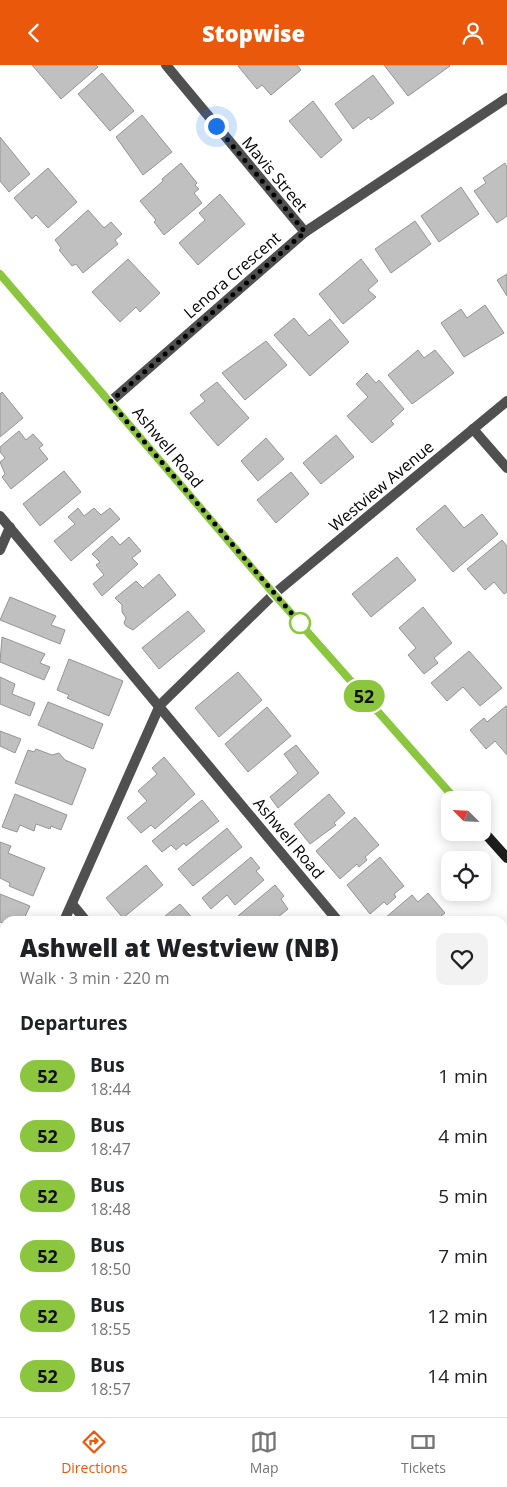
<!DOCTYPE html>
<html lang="en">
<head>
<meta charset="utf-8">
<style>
	:root { --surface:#fff; --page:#f2f2f2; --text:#202124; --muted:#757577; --line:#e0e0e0; --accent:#ea580c }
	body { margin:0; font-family:"Open Sans",sans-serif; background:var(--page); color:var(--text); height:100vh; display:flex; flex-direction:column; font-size:19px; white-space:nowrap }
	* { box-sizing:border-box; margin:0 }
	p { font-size:16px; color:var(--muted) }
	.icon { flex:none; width:28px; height:28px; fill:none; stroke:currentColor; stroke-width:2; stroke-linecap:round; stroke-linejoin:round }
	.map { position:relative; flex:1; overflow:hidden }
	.details { position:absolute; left:0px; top:851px; width:508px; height:501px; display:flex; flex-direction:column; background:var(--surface); border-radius:15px 15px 0 0; box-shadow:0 2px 12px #0003 }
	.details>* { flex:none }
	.badge { padding:0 10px; border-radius:16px; font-size:18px; line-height:32px }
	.needle { width:32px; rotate:294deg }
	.buttons { position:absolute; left:441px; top:726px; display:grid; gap:10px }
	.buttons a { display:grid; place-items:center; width:50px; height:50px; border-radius:10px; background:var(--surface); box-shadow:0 2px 12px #0003; font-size:25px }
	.you { position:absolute; width:25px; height:25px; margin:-12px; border:4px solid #fff; border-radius:50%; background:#1a73e8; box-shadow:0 0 0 8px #1a73e833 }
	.map>.badge { position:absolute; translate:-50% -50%; box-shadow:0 0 0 2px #fff }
	h2 { padding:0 20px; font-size:19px; line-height:45px }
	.round { display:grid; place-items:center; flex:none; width:52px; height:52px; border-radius:10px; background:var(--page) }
	.overview { display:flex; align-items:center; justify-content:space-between; height:85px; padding:0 20px }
	h1 { font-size:24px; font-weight:800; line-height:38px }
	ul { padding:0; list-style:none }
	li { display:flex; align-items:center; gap:15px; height:60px; padding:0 20px }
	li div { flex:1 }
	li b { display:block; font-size:19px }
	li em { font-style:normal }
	li .badge { min-width:55px; font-weight:700; text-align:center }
	header { display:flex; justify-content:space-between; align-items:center; height:65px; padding:0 20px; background:var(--accent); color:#fff; font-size:22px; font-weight:800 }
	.tabs { display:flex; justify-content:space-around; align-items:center; height:70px; border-top:1px solid var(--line); background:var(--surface); font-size:14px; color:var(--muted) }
	.tabs a { display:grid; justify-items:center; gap:2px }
	.tabs .active { color:var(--accent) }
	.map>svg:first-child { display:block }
	.building { fill:#c0c0c0; stroke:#949494 }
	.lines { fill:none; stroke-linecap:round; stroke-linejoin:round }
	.street { stroke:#505050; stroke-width:10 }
	.secondary { stroke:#1d1d1d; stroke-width:10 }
	.line-casing { stroke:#fff; stroke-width:11 }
	.line { stroke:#8cc63f; stroke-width:8 }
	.walk { stroke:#000; stroke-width:5; stroke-dasharray:0 9 }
	.stop-dot { fill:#fff; stroke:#8cc63f; stroke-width:2.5 }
	.labels { text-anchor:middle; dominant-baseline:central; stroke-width:4; stroke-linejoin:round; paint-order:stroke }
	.street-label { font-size:16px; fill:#000; stroke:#fff }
</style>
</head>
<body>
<header><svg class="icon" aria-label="back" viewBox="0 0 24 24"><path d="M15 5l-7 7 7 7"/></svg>Stopwise<svg class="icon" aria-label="person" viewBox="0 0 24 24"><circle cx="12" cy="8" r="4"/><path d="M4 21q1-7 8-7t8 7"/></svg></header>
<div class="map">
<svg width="507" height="1352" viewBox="0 0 507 1352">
	<rect width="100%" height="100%" fill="#fff"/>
	<g class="building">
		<polygon points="32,0 96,0 98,2 61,34"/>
		<polygon points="240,0 297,0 301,5 271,30 262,20 257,24 238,1"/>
		<polygon points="384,0 449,0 450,1 408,31"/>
		<polygon points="102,8 134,46 110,66 78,29"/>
		<polygon points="373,10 394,38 371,55 369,52 353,64 335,39"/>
		<polygon points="313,36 342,75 321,93 289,56"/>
		<polygon points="142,50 172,87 143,110 116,72"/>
		<polygon points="0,72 30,109 9,127 0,116"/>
		<polygon points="181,98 197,118 195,120 199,124 194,128 202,138 164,170 154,157 156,155 140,136 163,116 162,114"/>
		<polygon points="505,98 507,102 507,151 497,158 474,126 486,118 483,113"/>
		<polygon points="48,103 77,137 48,163 36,150 32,154 14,133"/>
		<polygon points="461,122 479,149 439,177 421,151"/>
		<polygon points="220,129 245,159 198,200 179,178 205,155 199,148"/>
		<polygon points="88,145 104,163 111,157 122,169 115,175 118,179 83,208 76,199 72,201 59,185 61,183 55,175"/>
		<polygon points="415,156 431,179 391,208 375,184"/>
		<polygon points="128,194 160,228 140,247 136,242 120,257 92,227"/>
		<polygon points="361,194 378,216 368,225 376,232 343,259 319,229"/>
		<polygon points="507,209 507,231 497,215"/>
		<polygon points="485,240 504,268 464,292 441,258 461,244 467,253"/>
		<polygon points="294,253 309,271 330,254 349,277 310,311 274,270"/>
		<polygon points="266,276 287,300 245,335 222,308"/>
		<polygon points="418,285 424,293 435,285 454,308 412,339 388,310"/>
		<polygon points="367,308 376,318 379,315 404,344 391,356 394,359 372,378 347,351 368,332 356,319"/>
		<polygon points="217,317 249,353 218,381 190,348 205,336 200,330"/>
		<polygon points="2,327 23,353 0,372 0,329"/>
		<polygon points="19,366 26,375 33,369 43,380 39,383 48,394 11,424 2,412 5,409 0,397 5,393 0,387 0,382"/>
		<polygon points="336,370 354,392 321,419 303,398"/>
		<polygon points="266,373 284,394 258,416 241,396"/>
		<polygon points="64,406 81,427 40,461 23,439"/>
		<polygon points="291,407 309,429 276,458 257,435"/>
		<polygon points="445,440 464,463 482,449 498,469 453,507 416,464"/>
		<polygon points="78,443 84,451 94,443 101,450 110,443 120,454 71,496 54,476 75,459 68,452"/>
		<polygon points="112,471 120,480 129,472 141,486 132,493 138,499 102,531 93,519 104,510 96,500 100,497 92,489"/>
		<polygon points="502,475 507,481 507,527 504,529 494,517 485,525 467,504"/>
		<polygon points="397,492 416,515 371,552 352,529"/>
		<polygon points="159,509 176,530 133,565 126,561 124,558 126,553 122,547 122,540 115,533 136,516 143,523"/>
		<polygon points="10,532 56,551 51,560 65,565 60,579 0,555"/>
		<polygon points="423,542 452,578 434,593 438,598 424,609 408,590 416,583 399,563"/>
		<polygon points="188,546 205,566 159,604 142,583"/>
		<polygon points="2,572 45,589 40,598 50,602 44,615 0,597"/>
		<polygon points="469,586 502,623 480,641 463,622 447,636 431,618"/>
		<polygon points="69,594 123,616 109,651 67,633 69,630 57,625"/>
		<polygon points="238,607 262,635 219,672 195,643"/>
		<polygon points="0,612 15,619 12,629 35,638 30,651 0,639"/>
		<polygon points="48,637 103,659 93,684 38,660"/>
		<polygon points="506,641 507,642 507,690 495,676 486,684 470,665 484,653 487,657"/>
		<polygon points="267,642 291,671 248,707 225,679"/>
		<polygon points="0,666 21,674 15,688 0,681"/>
		<polygon points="296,680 319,708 278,743 270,732 298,708 284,689"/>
		<polygon points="36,684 52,690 59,688 65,695 86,704 72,740 15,718 28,685 34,687"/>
		<polygon points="164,692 195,729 155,764 151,760 141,768 127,753 147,736 138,726 157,709 152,703"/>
		<polygon points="15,729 67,750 61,765 51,761 50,764 36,759 34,766 20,760 17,767 2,762"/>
		<polygon points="329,729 345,748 334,758 336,760 310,779 294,759"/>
		<polygon points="202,735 219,756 186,781 184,778 176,785 171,780 162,787 152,776"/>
		<polygon points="355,752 379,780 365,792 367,795 359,802 357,799 340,814 316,786"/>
		<polygon points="227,763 242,782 193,821 178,804"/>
		<polygon points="0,777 11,781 8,788 45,803 33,831 9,821 10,818 0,813"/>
		<polygon points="251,792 260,803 256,806 264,815 235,840 227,830 211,844 202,833"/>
		<polygon points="380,792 404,821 394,829 396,832 387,840 384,837 370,849 347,820"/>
		<polygon points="146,800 163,820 123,853 106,833"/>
		<polygon points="275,820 284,831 281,834 288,844 273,856 232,856"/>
		<polygon points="428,828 445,848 435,856 388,856 385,853 412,830 418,837"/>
		<polygon points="0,829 30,841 23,856 5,856 5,859 0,857"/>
		<polygon points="180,839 195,856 159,856 170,847"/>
		<polygon points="0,882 5,884 5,897 0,908"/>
		<polygon points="507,945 507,979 502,982 502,946"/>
		<polygon points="502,1083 507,1090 507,1129 502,1132"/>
		<polygon points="5,1177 5,1206 0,1207 0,1178"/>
		<polygon points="502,1202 507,1210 507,1266 502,1269"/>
		<polygon points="5,1234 5,1299 0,1300 0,1235"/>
		<polygon points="507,1296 507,1349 502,1342 502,1331 505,1329 502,1325 502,1299"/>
		<polygon points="37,1348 74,1348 75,1352 37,1352"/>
		<polygon points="84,1348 123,1348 124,1352 85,1352"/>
		<polygon points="164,1348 202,1348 203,1351 165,1352"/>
		<polygon points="211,1348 249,1348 250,1352 212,1352"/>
		<polygon points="260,1348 288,1348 289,1352 261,1352"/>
		<polygon points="429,1348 440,1348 442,1352 421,1352"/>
		<polygon points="460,1348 495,1348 498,1352 461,1352"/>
	</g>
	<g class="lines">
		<g class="street">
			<polyline points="166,0 305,167"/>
			<polyline points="110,337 305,167 507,33"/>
			<polyline points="473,364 507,403"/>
			<polyline points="0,451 338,856"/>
			<polyline points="0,485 10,462"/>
			<polyline points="72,839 86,856"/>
			<polyline points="64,856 160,640 274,529 507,336"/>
			<polyline points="0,1001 5,990"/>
			<polyline points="502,1055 507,1060"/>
			<polyline points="0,1132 5,1131"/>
			<polyline points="502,1165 507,1163"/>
			<polyline points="0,1330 5,1329"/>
			<polyline points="143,1348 144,1352"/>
		</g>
		<g class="secondary">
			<polyline points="0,209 274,529 456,735"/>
			<polyline points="482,765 507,793"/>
		</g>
	</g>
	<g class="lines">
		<defs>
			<polyline id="line" points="0,209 274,529 456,735"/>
		</defs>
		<use href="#line" class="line-casing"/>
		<use href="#line" class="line"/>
		<polyline class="walk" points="216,61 305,167 110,337 300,558"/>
	</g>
	<circle class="stop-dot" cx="300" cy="558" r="10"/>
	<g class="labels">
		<g class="street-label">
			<text transform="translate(275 109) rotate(50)">Mavis Street</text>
			<text transform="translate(232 210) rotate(-41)">Lenora Crescent</text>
			<text transform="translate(168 382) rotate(50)">Ashwell Road</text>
			<text transform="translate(381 421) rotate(-40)">Westview Avenue</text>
			<text transform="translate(289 773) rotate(50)">Ashwell Road</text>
		</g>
	</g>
</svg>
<div class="buttons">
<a><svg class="needle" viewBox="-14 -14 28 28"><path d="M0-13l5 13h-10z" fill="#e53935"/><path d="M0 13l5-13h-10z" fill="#757577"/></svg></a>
<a><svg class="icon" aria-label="locate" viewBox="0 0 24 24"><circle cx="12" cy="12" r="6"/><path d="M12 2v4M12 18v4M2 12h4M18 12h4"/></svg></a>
</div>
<div class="you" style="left:216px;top:61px"></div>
<b class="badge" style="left:364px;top:631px;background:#8cc63f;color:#111">52</b>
<section class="details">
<div class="overview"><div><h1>Ashwell at Westview (NB)</h1><p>Walk · 3 min · 220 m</p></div><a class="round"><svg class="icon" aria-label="heart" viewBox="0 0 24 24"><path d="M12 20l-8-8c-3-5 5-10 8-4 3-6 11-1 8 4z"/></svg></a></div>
<h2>Departures</h2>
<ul>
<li><span class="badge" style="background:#8cc63f;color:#111">52</span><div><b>Bus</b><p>18:44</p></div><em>1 min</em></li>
<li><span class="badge" style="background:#8cc63f;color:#111">52</span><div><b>Bus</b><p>18:47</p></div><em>4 min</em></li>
<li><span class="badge" style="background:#8cc63f;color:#111">52</span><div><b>Bus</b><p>18:48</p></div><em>5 min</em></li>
<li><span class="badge" style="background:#8cc63f;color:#111">52</span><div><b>Bus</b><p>18:50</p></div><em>7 min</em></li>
<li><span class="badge" style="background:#8cc63f;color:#111">52</span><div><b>Bus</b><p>18:55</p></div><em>12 min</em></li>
<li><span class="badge" style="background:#8cc63f;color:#111">52</span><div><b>Bus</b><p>18:57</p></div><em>14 min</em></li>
</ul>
</section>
</div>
<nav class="tabs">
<a class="active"><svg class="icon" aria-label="directions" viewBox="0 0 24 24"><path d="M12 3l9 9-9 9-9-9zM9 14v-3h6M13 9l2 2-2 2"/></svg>Directions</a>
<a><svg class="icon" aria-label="map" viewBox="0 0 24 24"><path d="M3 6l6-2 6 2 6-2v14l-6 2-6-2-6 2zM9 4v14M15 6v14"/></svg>Map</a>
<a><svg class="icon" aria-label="tickets" viewBox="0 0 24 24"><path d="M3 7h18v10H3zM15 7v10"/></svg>Tickets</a>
</nav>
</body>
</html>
